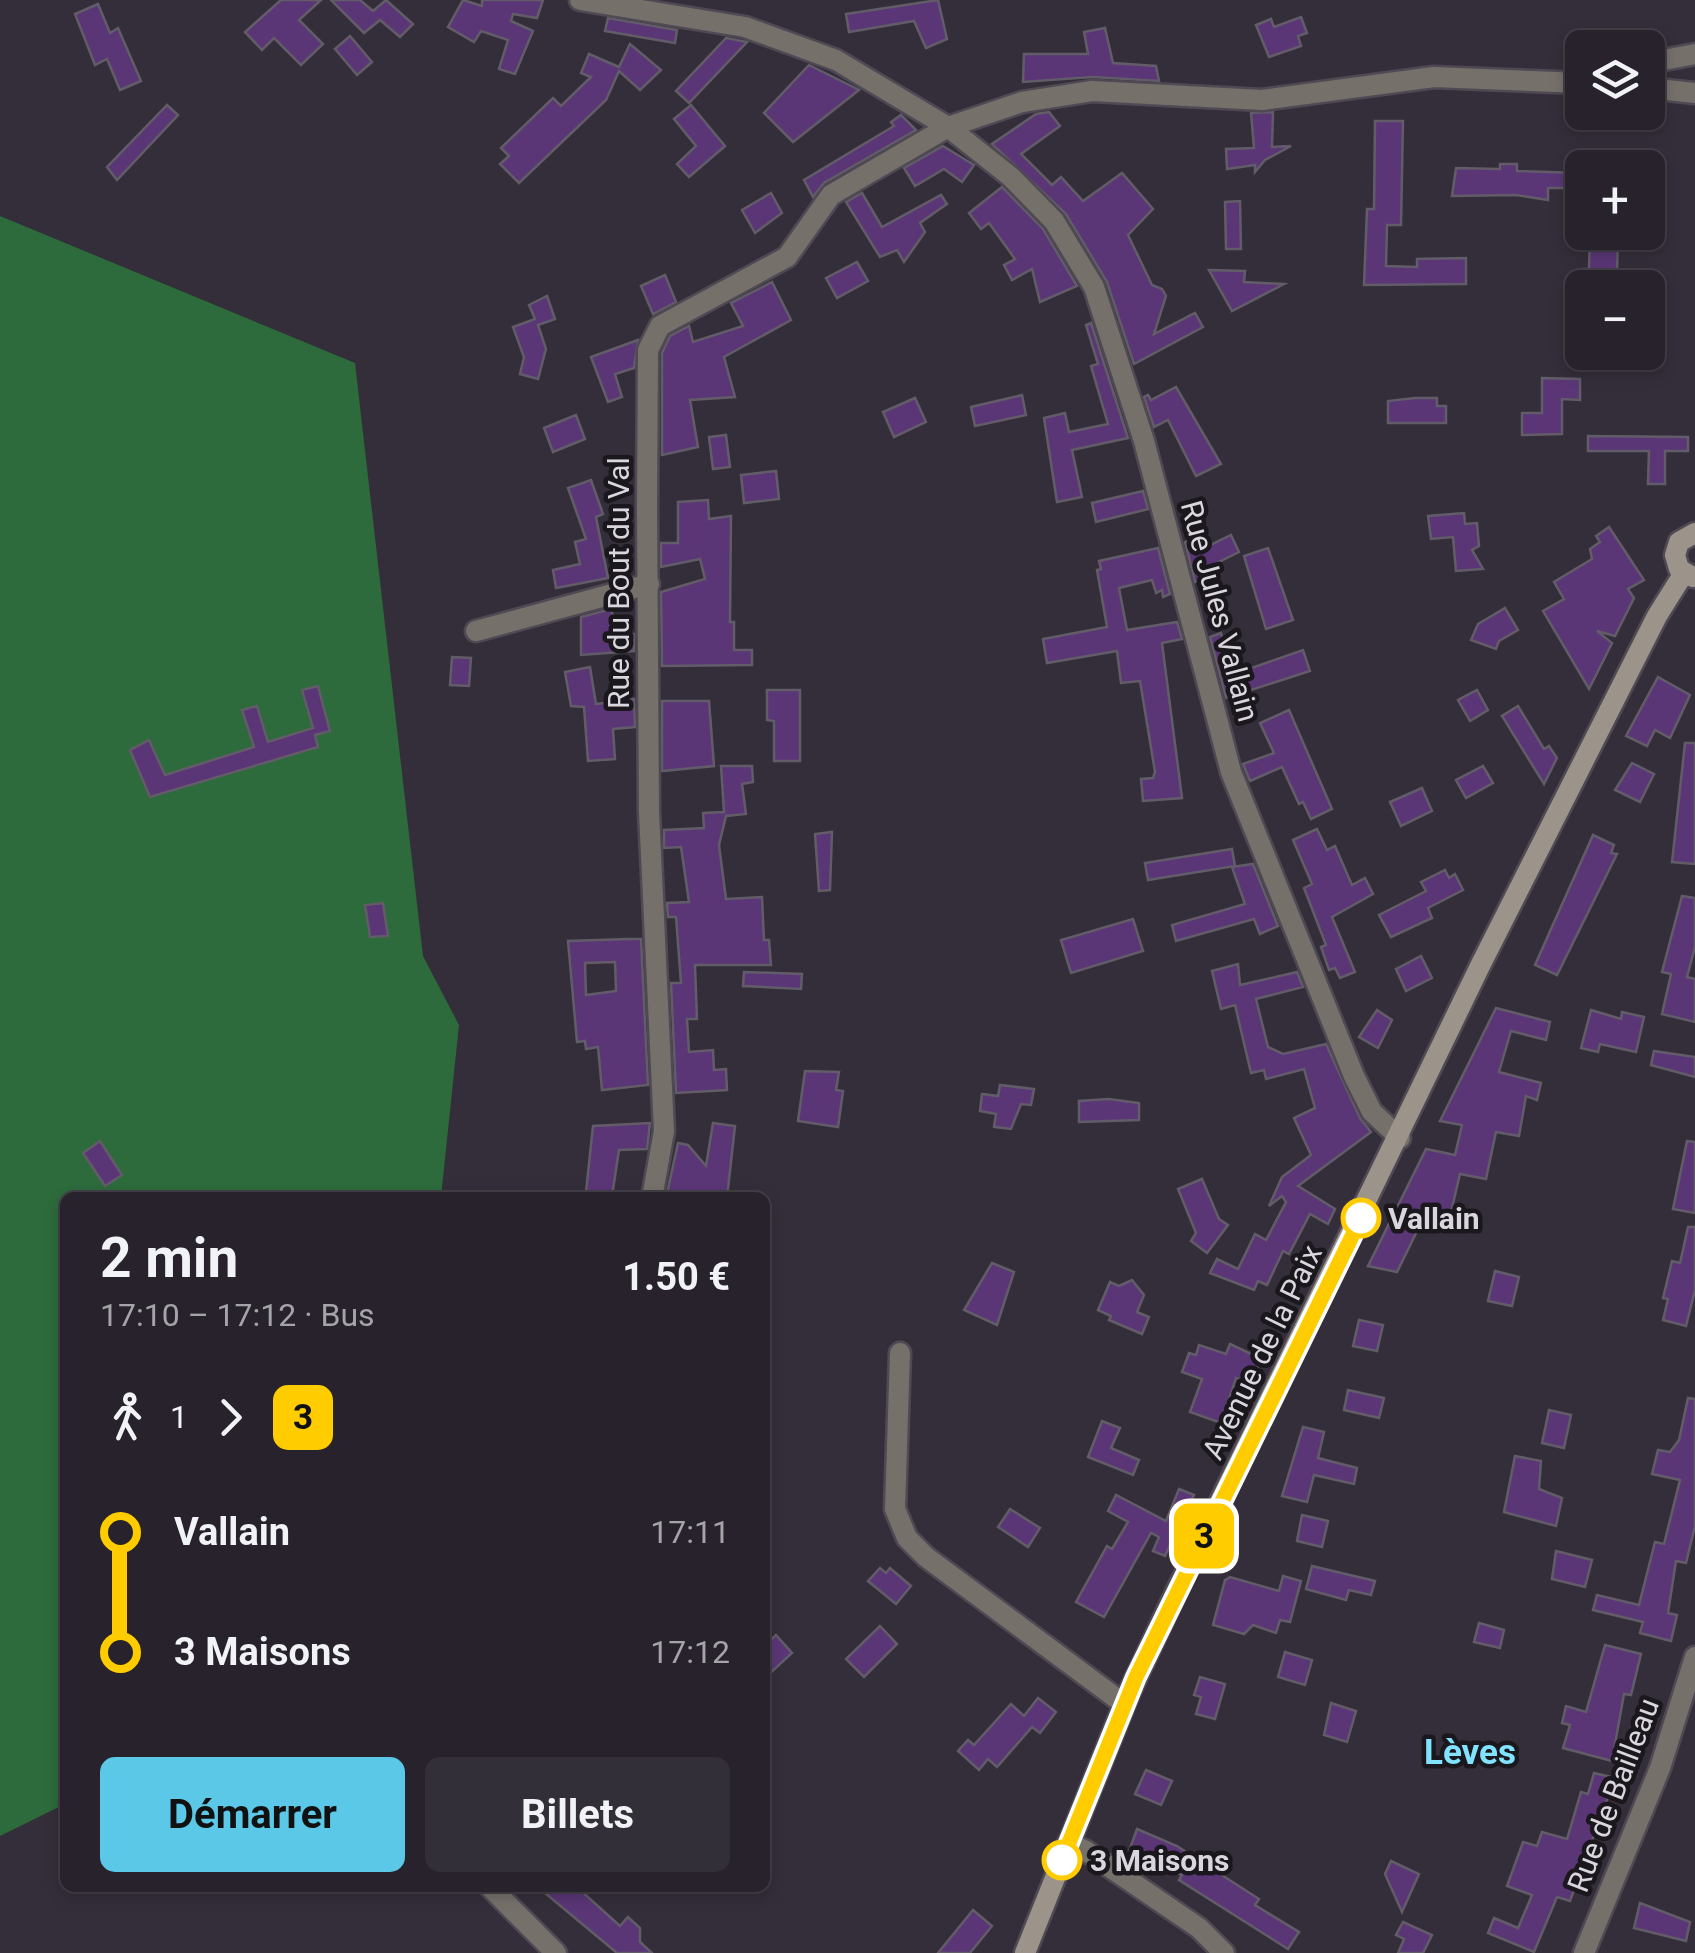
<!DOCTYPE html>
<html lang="fr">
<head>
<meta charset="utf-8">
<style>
	:root { --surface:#27222c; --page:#332f38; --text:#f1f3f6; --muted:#a4a4a9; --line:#433f48; --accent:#5ac8e6 }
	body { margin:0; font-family:Roboto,sans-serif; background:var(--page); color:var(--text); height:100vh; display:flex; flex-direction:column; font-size:38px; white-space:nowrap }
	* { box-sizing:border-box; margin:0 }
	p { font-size:32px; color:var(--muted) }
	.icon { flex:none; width:55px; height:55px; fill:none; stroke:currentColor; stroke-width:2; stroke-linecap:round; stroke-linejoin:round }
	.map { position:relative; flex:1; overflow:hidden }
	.sheet { position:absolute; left:60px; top:1192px; width:710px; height:700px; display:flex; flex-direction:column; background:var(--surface); border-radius:15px; box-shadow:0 5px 15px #0003,0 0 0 2px var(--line) }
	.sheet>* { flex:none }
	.badge { padding:0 20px; border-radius:15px; font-size:35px; line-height:65px }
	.tools { position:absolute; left:1565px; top:30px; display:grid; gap:20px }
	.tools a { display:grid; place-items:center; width:100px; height:100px; border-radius:15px; background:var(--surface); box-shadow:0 5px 15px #0003,0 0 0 2px var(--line); font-size:50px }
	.map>.badge { position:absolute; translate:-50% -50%; box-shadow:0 0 0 5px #fff }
	.legs { display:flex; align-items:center; gap:15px; height:110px; padding:0 40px; font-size:32px }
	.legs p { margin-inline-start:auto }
	.head { display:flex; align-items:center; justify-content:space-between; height:170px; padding:0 40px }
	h1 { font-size:55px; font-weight:700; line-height:75px }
	.primary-button { display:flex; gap:20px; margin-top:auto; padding:20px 40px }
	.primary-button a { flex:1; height:115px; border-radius:15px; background:var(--accent); color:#111; font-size:40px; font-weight:700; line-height:115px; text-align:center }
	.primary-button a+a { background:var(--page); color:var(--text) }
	ul { padding:0 40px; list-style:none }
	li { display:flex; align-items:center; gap:35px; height:120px; font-size:38px }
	li i { display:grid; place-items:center; width:15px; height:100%; margin:0 12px; background:currentColor }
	li i::after { content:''; width:25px; height:25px; margin:-12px; border:8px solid; border-radius:50%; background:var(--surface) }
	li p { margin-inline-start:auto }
	li:first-child i { background:linear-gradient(#0000 50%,currentColor 0) }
	li:last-child i { background:linear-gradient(currentColor 50%,#0000 0) }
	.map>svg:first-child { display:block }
	.green { fill:#2d6a3c }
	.building { fill:#5a3676; stroke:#625c69; stroke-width:2.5; fill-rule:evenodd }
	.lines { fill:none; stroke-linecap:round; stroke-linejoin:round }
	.minor-casing { stroke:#4f4954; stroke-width:25 }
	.tertiary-casing { stroke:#4f4954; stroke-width:25 }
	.secondary-casing { stroke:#4f4954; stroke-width:25 }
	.minor { stroke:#76706b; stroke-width:20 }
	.tertiary { stroke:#76706b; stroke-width:20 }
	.secondary { stroke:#9c948b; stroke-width:20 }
	.line-1-casing { stroke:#fff; stroke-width:22 }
	.line-1 { stroke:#fc0; stroke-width:15 }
	.stop-1-dot { fill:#fff; stroke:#fc0; stroke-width:5 }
	.labels { text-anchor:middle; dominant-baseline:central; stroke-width:9; stroke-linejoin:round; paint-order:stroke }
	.street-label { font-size:30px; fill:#dad6de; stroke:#1a171d }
	.stop-label { font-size:30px; font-weight:bold; fill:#dad6de; stroke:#1a171d; text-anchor:start }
	.quarter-label { font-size:35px; font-weight:bold; fill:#81e3ff; stroke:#1a171d }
</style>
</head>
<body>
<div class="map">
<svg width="1695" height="1953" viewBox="0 0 1695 1953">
	<rect width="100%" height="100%" fill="#342e3a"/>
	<polygon class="green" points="0,216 355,363 423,956 459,1025 441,1197 65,1198 65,1804 0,1836"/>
	<g class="building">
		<polygon points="281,0 321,0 299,20 323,44 301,65 274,38 262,50 245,32"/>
		<polygon points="331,0 360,0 373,11 386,0 413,24 400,37 380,20 364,33"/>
		<polygon points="463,0 482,6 482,0 543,0 537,18 513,14 511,21 533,31 515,74 499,69 508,40 481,31 474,42 448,27"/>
		<polygon points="938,0 947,39 926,48 914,21 849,32 846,14"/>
		<polygon points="98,4 110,33 118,28 141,81 120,90 107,59 95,65 75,14"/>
		<polygon points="1301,17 1307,33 1298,36 1301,46 1269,57 1256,25 1271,19 1274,27"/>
		<polygon points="608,18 677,30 675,43 605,31"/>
		<polygon points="1105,28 1113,63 1156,66 1159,81 1092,77 1023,82 1024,54 1088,54 1084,32"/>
		<polygon points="350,36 372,62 357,75 335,49"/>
		<polygon points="726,38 747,42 689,103 676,91"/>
		<polygon points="630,44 661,70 640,90 619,71 606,100 519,183 500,164 509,156 501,148 553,98 561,106 591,77 581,73 589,54 619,67"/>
		<polygon points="809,65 859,90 793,142 764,113"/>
		<polygon points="167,105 178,115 117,180 107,167"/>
		<polygon points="691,105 725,146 689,177 677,164 696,146 674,119"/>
		<polygon points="1049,112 1060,126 1021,154 1052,185 1061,177 1083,201 1122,173 1153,209 1128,235 1152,285 1162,289 1166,296 1154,334 1195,313 1203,327 1134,364 1107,282 1066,214 992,144 1036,114"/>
		<polygon points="1273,112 1272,147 1291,146 1265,160 1255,172 1255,165 1227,169 1226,149 1254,148 1251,113"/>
		<polygon points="901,115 916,130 824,183 813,197 804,180 894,126 891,122"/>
		<polygon points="1375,121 1403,121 1401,225 1387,225 1386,266 1417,267 1417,259 1466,258 1466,284 1364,285 1367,209 1374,209"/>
		<polygon points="943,146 974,165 962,182 944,169 915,186 904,168"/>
		<polygon points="1500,164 1517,164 1517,171 1582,173 1582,188 1548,188 1548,200 1516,195 1452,196 1456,168 1500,169"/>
		<polygon points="1002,187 1043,229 1077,286 1040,302 1032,269 1012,280 1004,265 1015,259 989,223 981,229 969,213"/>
		<polygon points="771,193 782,213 755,233 742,210"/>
		<polygon points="862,193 882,227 941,195 947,204 920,223 925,232 904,262 897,250 880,257 846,202"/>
		<polygon points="1240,201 1241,249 1226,249 1225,202"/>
		<polygon points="1590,234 1607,234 1607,241 1618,241 1617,270 1625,270 1624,286 1582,285 1583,269 1589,269"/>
		<polygon points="857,262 868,281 837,298 826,278"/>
		<polygon points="1209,270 1245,271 1244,282 1284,284 1232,311"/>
		<polygon points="665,275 676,302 653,314 641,286"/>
		<polygon points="772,282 791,320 724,357 735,397 690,400 698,447 662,455 662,353 670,336 689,326 693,342 743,326 731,303"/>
		<polygon points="547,296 555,319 538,325 546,349 538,379 520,374 524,357 513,327 535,319 529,305"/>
		<polygon points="1091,323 1128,438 1072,450 1082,497 1057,502 1044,418 1065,413 1069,432 1108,424 1091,366 1098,364 1086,325"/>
		<polygon points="638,340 634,368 615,374 622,397 608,402 591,357"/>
		<polygon points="1542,378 1580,379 1580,400 1562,399 1562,434 1522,435 1522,413 1542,413"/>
		<polygon points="1176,387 1221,464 1196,476 1168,420 1154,427 1144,397 1148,395 1151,400"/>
		<polygon points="1022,395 1026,415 975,426 971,407"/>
		<polygon points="915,398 926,422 894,437 883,412"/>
		<polygon points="1415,398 1437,398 1437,406 1446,406 1446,423 1388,423 1388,401"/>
		<polygon points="576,415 585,439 553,452 544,428"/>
		<polygon points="726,435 730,467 713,469 709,437"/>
		<polygon points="1588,436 1688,437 1688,451 1665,451 1665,484 1648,484 1649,451 1588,451"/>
		<polygon points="776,471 779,499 744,503 741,475"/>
		<polygon points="591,480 603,514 596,517 608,578 556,588 553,570 580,564 575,542 586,539 568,488"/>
		<polygon points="1143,491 1148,509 1096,522 1092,503"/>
		<polygon points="708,500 709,519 731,516 730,622 734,622 734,650 752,650 752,665 662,666 661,592 705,579 700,559 661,567 661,543 678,543 678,502"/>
		<polygon points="1464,513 1465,524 1477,523 1479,546 1472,550 1483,569 1456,571 1453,537 1431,539 1428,516"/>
		<polygon points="1609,527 1644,580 1628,589 1634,598 1615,636 1597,631 1612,643 1589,689 1543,611 1564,599 1554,582 1592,559 1590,549 1600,542 1596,536"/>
		<polygon points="1231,535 1239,552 1209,567 1213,573 1195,582 1185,542 1191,540 1194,553"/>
		<polygon points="1158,548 1170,594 1163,597 1162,590 1156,593 1152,580 1119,588 1127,630 1177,622 1182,639 1162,643 1182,798 1143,801 1141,779 1153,778 1155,772 1140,681 1121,683 1117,651 1047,663 1043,639 1107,627 1097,570 1101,569 1099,561"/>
		<polygon points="1268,548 1293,620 1266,629 1244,556"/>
		<polygon points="1505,608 1518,630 1499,641 1496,649 1471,640 1478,624"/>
		<polygon points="611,609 618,635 634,634 634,651 581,655 581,617"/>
		<polygon points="1221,633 1224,643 1233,640 1243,671 1303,650 1310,671 1226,698 1210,637"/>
		<polygon points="452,657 471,658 469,686 450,685"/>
		<polygon points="590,667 596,704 634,699 635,727 613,729 615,759 588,761 584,707 571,706 565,672"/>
		<polygon points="1658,677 1690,695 1670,738 1655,730 1647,746 1626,736"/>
		<polygon points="318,686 330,731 315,735 318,747 150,797 130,750 149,740 165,775 254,747 242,710 257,706 268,742 313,728 302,690"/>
		<polygon points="767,690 800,690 800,761 774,761 774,721 767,720"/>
		<polygon points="1477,690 1488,710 1470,721 1458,700"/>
		<polygon points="662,701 709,701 714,766 662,771"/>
		<polygon points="1518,706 1544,749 1549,746 1557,758 1544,784 1502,716"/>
		<polygon points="1289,710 1332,809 1311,819 1303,802 1299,804 1282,767 1250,781 1243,764 1274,753 1260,723"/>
		<polygon points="1685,743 1695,743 1695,864 1672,862"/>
		<polygon points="1632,763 1654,774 1640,802 1615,790"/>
		<polygon points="721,766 752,766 753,782 742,784 746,814 726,816 719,845 726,899 762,897 764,940 769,940 771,965 695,965 697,1019 687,1019 689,1052 713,1050 714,1070 726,1069 727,1090 676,1093 671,983 681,983 676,917 668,917 667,903 689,902 681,847 664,848 664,830 704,828 703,813 724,812"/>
		<polygon points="1483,766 1493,783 1466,798 1456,780"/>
		<polygon points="1422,788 1432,811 1401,826 1390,802"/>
		<polygon points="1317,829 1327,850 1335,846 1352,885 1365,878 1373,894 1332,917 1355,972 1340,978 1335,968 1329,970 1321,947 1326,945 1304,888 1312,884 1293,840"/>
		<polygon points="832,832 830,890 819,891 815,834"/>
		<polygon points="1593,835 1614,845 1611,853 1617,854 1557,975 1535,965"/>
		<polygon points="1232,849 1235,866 1148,880 1145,863"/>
		<polygon points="1253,864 1278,926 1260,934 1254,919 1176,941 1172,925 1245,904 1232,867"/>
		<polygon points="1445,870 1449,878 1455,874 1463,890 1428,908 1432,918 1391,937 1379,915 1426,891 1421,882"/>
		<polygon points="1682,896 1695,898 1695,947 1687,977 1695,979 1695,1022 1662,1014 1671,974 1662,972"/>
		<polygon points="383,903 388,936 370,937 365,905"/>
		<polygon points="1133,919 1143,951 1071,973 1061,940"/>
		<path d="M628,939H641L648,1085L602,1090L598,1047L586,1049L585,1041L577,1042L568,941ZM615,962L616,991L586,995L585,963Z"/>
		<polygon points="1421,956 1432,978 1406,991 1396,969"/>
		<polygon points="1238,964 1240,985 1297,972 1303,987 1256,999 1268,1047 1283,1054 1326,1044 1360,1118 1371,1132 1298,1186 1335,1209 1328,1224 1310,1214 1289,1254 1283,1251 1267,1285 1258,1281 1254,1290 1210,1273 1217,1259 1238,1269 1255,1234 1266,1240 1286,1202 1282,1196 1269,1206 1282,1177 1311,1155 1294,1118 1315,1108 1304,1069 1266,1079 1264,1070 1251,1073 1235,1005 1221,1009 1212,971"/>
		<polygon points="744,972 802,974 801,989 743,986"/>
		<polygon points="1496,1008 1550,1022 1546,1040 1511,1031 1499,1072 1541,1083 1537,1100 1526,1096 1519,1136 1496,1132 1486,1179 1460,1174 1448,1225 1423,1219 1397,1272 1368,1266 1426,1149 1455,1155 1462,1125 1440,1121"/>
		<polygon points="1377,1010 1392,1020 1378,1048 1359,1037"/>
		<polygon points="1591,1010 1621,1019 1622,1012 1644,1017 1636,1052 1600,1044 1598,1052 1581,1048"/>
		<polygon points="1654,1051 1695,1057 1695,1077 1651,1065"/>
		<polygon points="805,1071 839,1072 836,1090 843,1091 838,1127 798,1121"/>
		<polygon points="1000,1085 1034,1089 1031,1105 1021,1104 1011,1129 994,1127 996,1114 980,1111 982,1094 998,1096"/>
		<polygon points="1109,1099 1139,1103 1139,1120 1079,1122 1079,1101"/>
		<polygon points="650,1123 647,1149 619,1150 612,1196 586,1192 593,1126"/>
		<polygon points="713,1123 735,1126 727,1198 666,1198 678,1143 688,1145 706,1166"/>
		<polygon points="100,1141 122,1175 105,1186 83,1153"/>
		<polygon points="1687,1141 1695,1142 1695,1213 1673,1209"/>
		<polygon points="1202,1179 1219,1219 1228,1225 1207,1253 1191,1241 1196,1233 1178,1189"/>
		<polygon points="1688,1227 1695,1227 1695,1290 1686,1326 1663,1320 1668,1299 1663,1298 1672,1261 1680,1263"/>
		<polygon points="992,1263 1014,1272 997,1325 964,1310"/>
		<polygon points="1495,1271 1519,1277 1512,1306 1488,1301"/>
		<polygon points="1132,1280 1144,1295 1137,1312 1149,1317 1142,1334 1109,1320 1111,1316 1098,1310 1110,1282 1119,1286"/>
		<polygon points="1359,1320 1383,1325 1377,1351 1353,1346"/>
		<polygon points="1230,1344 1262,1359 1250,1383 1236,1378 1221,1423 1190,1412 1202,1379 1182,1372 1189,1353 1196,1355 1199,1345 1226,1354"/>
		<polygon points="1348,1390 1384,1398 1379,1418 1344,1410"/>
		<polygon points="1688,1398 1695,1399 1695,1526 1686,1563 1676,1561 1668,1613 1677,1615 1671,1641 1640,1633 1643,1622 1593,1610 1597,1595 1639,1605 1655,1542 1664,1544 1680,1480 1652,1474 1658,1450 1670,1452 1679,1440"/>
		<polygon points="1549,1410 1571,1415 1564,1448 1542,1443"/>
		<polygon points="1102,1421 1120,1428 1111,1448 1139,1460 1133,1475 1088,1457"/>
		<polygon points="1303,1427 1324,1432 1318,1458 1357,1468 1354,1484 1314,1475 1307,1502 1282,1496"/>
		<polygon points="1515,1456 1541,1461 1539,1489 1562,1498 1556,1526 1504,1512"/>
		<polygon points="1179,1489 1194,1495 1165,1556 1153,1551 1159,1537 1151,1533 1104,1617 1076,1602 1107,1546 1112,1549 1128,1522 1108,1511 1116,1495 1166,1521"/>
		<polygon points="1010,1509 1040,1528 1028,1547 998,1527"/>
		<polygon points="1302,1515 1328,1521 1322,1547 1297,1541"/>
		<polygon points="1556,1551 1592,1560 1585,1587 1552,1579"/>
		<polygon points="1312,1566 1375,1581 1371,1595 1349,1590 1346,1600 1306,1589"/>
		<polygon points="880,1568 886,1573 890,1568 911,1586 896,1604 868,1581"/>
		<polygon points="1283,1576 1301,1581 1290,1622 1280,1620 1276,1633 1253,1625 1244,1634 1213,1625 1225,1580 1230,1577 1279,1591"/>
		<polygon points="1479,1623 1504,1630 1500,1648 1474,1642"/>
		<polygon points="880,1626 897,1644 864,1677 846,1659"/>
		<polygon points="776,1635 792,1653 765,1678 765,1645"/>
		<polygon points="1605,1645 1641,1654 1631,1695 1624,1694 1612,1761 1563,1748 1570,1725 1562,1723 1566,1706 1586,1712"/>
		<polygon points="1285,1652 1312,1660 1305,1685 1278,1677"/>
		<polygon points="1200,1677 1225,1684 1215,1719 1196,1714 1201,1697 1194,1695"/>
		<polygon points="1038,1698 1056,1712 1040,1733 1032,1727 997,1767 988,1759 979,1770 958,1751 968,1740 974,1745 1011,1704 1024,1716"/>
		<polygon points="1331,1703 1356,1711 1347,1742 1324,1735"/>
		<polygon points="1146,1770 1172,1781 1161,1805 1135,1794"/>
		<polygon points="1594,1773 1615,1778 1570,1901 1557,1897 1534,1952 1488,1933 1494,1918 1518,1928 1532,1895 1507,1886 1523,1842 1537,1846 1542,1832 1567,1839 1581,1792 1588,1794"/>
		<polygon points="1137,1829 1177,1846 1259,1899 1255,1905 1299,1932 1288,1949 1179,1880 1182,1875 1129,1851"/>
		<polygon points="1391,1861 1419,1874 1402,1912 1385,1874"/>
		<polygon points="539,1888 578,1888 620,1926 628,1917 640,1928 640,1942 652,1953 617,1953"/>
		<polygon points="1640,1903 1690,1922 1686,1941 1634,1928"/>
		<polygon points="973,1910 992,1926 970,1953 938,1953"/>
		<polygon points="1403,1922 1432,1935 1423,1953 1398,1953 1404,1939 1396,1935"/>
	</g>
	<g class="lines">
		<defs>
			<g id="minor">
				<polyline points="580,0 745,27 836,60 948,127 1011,177 1054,221 1094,287 1144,441 1231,772 1354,1076 1372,1112 1400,1138"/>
				<polyline points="1648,63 1695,54"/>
				<polyline points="1648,88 1695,93"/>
				<polyline points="476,631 649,584"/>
				<polyline points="652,1198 664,1131 649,812 647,508 648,350 660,326 787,257 831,195 948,127 1022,102 1092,91 1262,100 1434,77 1582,83"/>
				<polyline points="900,1353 895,1509 907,1538 926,1557 1124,1704"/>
				<polyline points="1068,1843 1086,1851 1199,1928 1224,1953"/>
				<polyline points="491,1888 556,1953"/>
			</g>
			<polyline id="tertiary" points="1584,1953 1660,1768 1695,1657"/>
			<g id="secondary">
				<polyline points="1693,577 1679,569 1675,555 1679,542 1695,533"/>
				<polyline points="1025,1953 1129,1693 1170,1605 1481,964 1657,616 1684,573"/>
			</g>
		</defs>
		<use href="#minor" class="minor-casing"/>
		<use href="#tertiary" class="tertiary-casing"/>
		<use href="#secondary" class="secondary-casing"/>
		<use href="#minor" class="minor"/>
		<use href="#tertiary" class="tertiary"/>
		<use href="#secondary" class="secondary"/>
	</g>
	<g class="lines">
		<defs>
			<polyline id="line-1" points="1062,1860 1136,1677 1361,1218"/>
		</defs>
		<use href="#line-1" class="line-1-casing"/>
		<use href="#line-1" class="line-1"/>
	</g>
	<g class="stop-1-dot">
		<circle cx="1361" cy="1218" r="18"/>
		<circle cx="1062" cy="1860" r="18"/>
	</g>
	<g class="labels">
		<g class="street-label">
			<text transform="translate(618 583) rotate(-90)">Rue du Bout du Val</text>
			<text transform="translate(1220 611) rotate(75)">Rue Jules Vallain</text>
			<text transform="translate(1262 1352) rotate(-64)">Avenue de la Paix</text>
			<text transform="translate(1613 1795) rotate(-69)">Rue de Bailleau</text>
		</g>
		<g class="stop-label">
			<text x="1388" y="1218">Vallain</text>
			<text x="1090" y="1860">3 Maisons</text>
		</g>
		<g class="quarter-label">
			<text x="1470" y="1752">Lèves</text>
		</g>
	</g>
</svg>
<div class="tools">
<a><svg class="icon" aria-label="layers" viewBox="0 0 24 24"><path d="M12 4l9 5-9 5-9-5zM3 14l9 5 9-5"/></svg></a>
<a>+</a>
<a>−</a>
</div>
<b class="badge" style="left:1204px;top:1536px;background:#fc0;color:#111">3</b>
<section class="sheet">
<div class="head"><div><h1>2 min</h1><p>17:10 – 17:12 · Bus</p></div><b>1.50 €</b></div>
<div class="legs"><svg class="icon" aria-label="walk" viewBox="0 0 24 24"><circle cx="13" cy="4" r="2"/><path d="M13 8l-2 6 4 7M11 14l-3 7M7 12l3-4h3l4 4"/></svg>1<svg class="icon" aria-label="forward" viewBox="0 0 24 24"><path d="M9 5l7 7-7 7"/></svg><b class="badge" style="background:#fc0;color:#111">3</b></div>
<ul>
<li><i style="color:#fc0"></i><b>Vallain</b><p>17:11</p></li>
<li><i style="color:#fc0"></i><b>3 Maisons</b><p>17:12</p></li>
</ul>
<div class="primary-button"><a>Démarrer</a><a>Billets</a></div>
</section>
</div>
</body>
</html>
